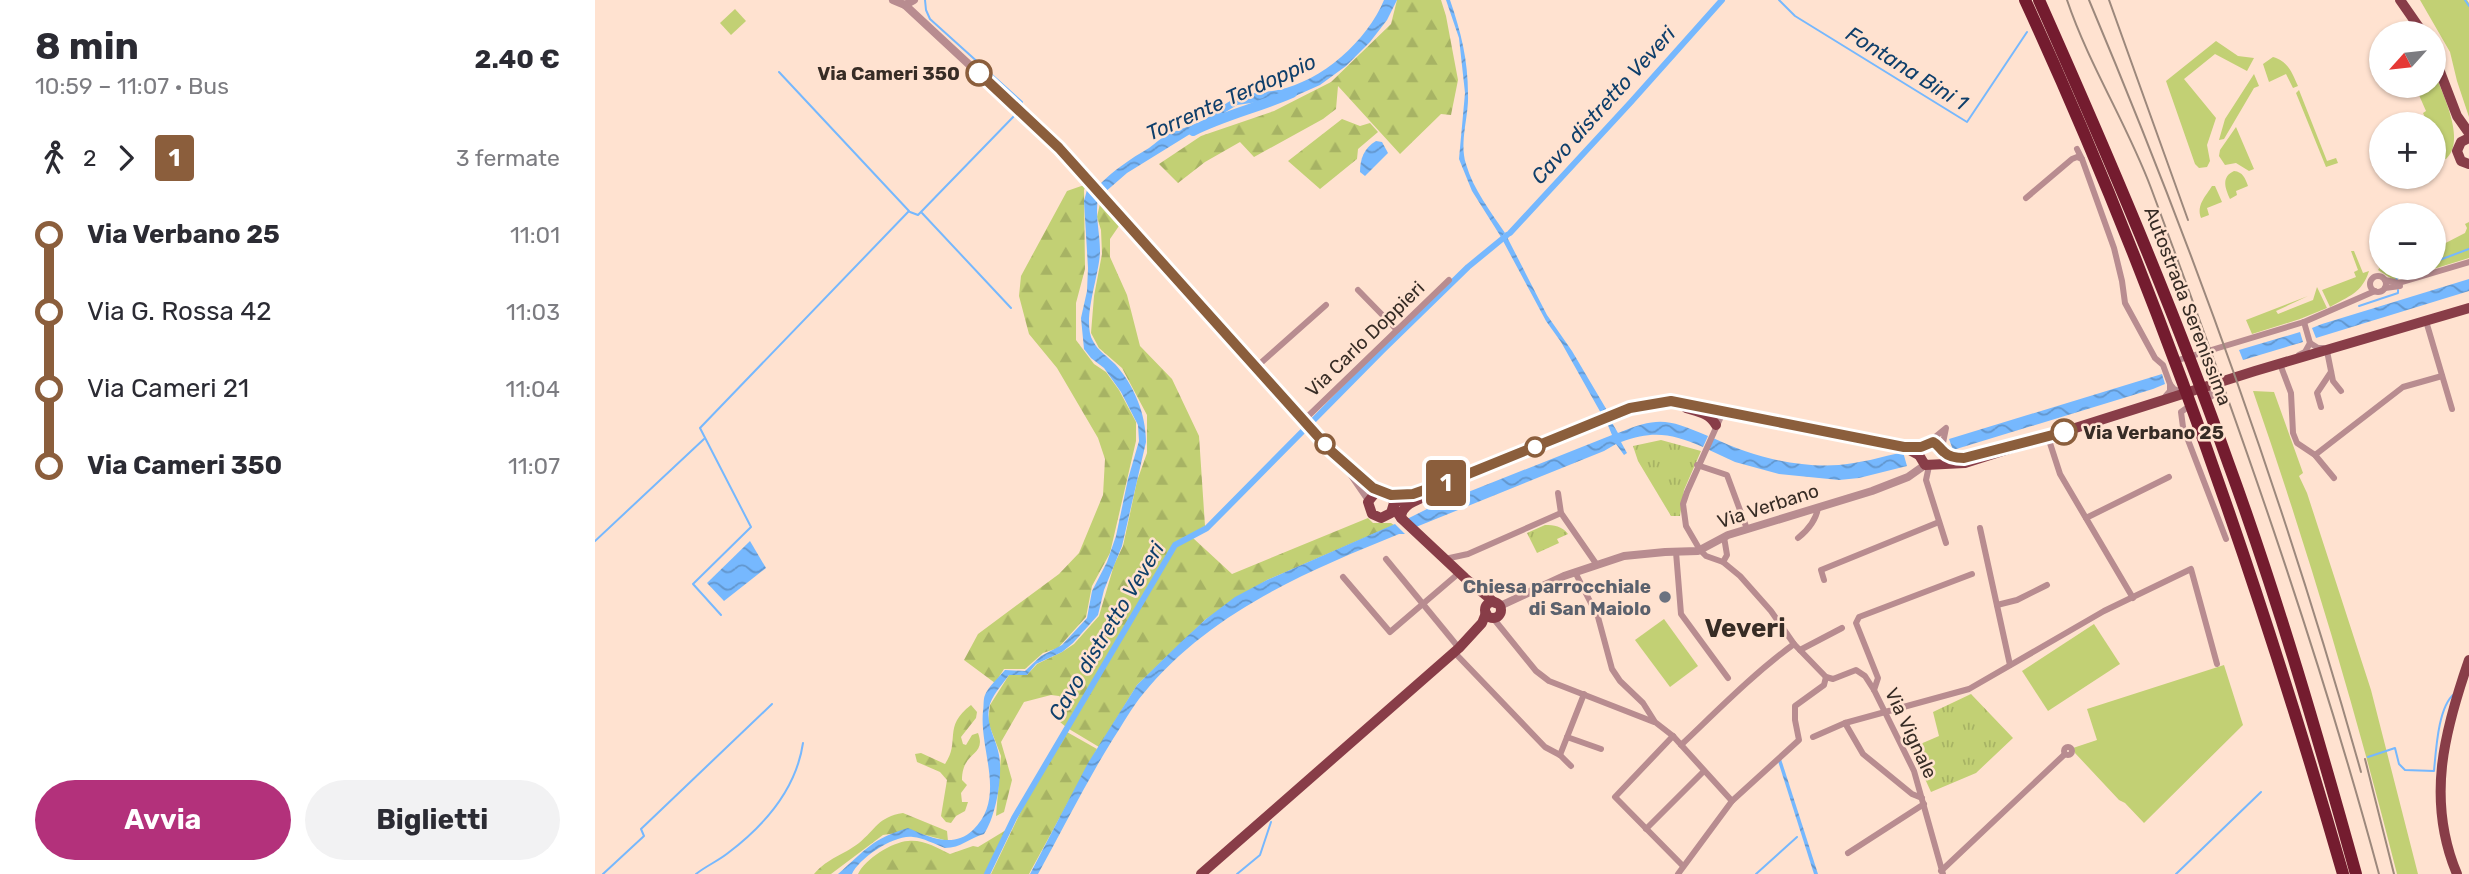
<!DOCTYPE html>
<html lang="it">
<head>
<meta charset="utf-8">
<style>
	:root { --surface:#fff; --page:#f2f2f3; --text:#2b2b33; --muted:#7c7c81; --accent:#b3317b }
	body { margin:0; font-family:Rubik,sans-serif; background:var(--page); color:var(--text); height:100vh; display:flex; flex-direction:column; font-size:26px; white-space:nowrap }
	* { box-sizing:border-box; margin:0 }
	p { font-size:23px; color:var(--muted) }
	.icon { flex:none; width:38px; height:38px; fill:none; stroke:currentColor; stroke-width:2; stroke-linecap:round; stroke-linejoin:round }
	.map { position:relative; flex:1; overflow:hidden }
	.drawer { display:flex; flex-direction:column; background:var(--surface); width:595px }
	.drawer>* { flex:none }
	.badge { padding:0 14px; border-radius:5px; font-size:24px; line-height:46px }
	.needle { width:46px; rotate:243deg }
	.fabs { position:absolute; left:1774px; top:21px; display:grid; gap:14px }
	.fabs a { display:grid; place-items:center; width:77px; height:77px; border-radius:50%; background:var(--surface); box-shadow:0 2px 5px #0004; font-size:35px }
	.map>.badge { position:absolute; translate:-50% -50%; box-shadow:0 0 0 4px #fff }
	.legs { display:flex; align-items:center; gap:10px; height:77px; padding:0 35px; font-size:23px }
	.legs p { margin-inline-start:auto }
	.summary { display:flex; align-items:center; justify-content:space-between; height:119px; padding:0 35px }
	h1 { font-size:38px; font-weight:700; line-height:52px }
	.primary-button { display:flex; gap:14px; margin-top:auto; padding:14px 35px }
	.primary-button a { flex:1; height:80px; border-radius:42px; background:var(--accent); color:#fff; font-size:28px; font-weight:700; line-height:80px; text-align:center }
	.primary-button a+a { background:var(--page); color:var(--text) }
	ul { padding:0 35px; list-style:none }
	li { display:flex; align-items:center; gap:24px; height:77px; font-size:26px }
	li i { display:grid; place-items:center; width:10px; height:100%; margin:0 9px; background:currentColor }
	li i::after { content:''; width:18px; height:18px; margin:-9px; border:5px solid; border-radius:50%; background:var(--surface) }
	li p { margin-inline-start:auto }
	li:first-child i { background:linear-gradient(#0000 50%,currentColor 0) }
	li:last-child i { background:linear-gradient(currentColor 50%,#0000 0) }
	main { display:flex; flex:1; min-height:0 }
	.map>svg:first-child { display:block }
	.green { fill:#c2d074 }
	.forest { fill:url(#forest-firs) }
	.park { fill:url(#park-tufts) }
	.water { fill:url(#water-waves) }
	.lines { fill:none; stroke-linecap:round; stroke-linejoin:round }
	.stream { stroke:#76b8fe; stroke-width:2 }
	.canal { stroke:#76b8fe; stroke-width:6 }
	.river { stroke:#76b8fe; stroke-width:10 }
	.minor { stroke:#b88c90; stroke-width:6 }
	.tertiary { stroke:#b88c90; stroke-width:8 }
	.primary { stroke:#883d48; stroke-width:10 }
	.motorway { stroke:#741c2f; stroke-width:12 }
	.rail { stroke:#9c887c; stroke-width:2 }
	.line-1-casing { stroke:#fff; stroke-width:16 }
	.line-1 { stroke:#8b5e3c; stroke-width:10 }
	.stop-1-dot { fill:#fff; stroke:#8b5e3c; stroke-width:3.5 }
	.worship-dot { fill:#6b7280; stroke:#ffe2d0; stroke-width:2.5 }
	.labels { text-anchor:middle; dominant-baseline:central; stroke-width:5; stroke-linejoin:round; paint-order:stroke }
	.stop-label { font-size:19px; font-weight:bold; fill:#372c25; stroke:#ffe2d0; text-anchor:end }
	.street-label { font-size:19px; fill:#372c25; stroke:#ffe2d0 }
	.worship-label { font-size:19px; font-weight:bold; fill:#5b616d; stroke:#ffe2d0; text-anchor:end }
	.water-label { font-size:21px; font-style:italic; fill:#0f3f6b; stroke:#ffe2d0 }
	.district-label { font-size:26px; font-weight:bold; fill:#372c25; stroke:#ffe2d0 }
</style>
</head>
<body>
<main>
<section class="drawer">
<div class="summary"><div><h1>8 min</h1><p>10:59 – 11:07 · Bus</p></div><b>2.40 €</b></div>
<div class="legs"><svg class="icon" aria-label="walk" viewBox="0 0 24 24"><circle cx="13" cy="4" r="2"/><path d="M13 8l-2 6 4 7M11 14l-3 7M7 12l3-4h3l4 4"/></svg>2<svg class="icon" aria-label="forward" viewBox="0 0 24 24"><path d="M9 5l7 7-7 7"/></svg><b class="badge" style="background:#8b5e3c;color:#fff">1</b><p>3 fermate</p></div>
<ul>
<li><i style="color:#8b5e3c"></i><b>Via Verbano 25</b><p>11:01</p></li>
<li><i style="color:#8b5e3c"></i><span>Via G. Rossa 42</span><p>11:03</p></li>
<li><i style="color:#8b5e3c"></i><span>Via Cameri 21</span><p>11:04</p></li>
<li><i style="color:#8b5e3c"></i><b>Via Cameri 350</b><p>11:07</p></li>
</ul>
<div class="primary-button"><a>Avvia</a><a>Biglietti</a></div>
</section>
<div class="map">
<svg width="1874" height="874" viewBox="0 0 1874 874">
	<defs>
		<pattern id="forest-firs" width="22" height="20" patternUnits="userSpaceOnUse" patternTransform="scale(1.75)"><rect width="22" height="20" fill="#c2d074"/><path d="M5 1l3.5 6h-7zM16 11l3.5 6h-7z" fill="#a7b364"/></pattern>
		<pattern id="park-tufts" width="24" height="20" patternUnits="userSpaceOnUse" patternTransform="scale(1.75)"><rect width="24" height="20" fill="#c2d074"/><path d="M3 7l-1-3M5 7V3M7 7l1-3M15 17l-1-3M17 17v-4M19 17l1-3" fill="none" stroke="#a7b364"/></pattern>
		<pattern id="water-waves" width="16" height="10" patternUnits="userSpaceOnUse" patternTransform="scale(1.75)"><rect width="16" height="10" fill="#76b8fe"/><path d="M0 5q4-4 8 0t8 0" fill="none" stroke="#6296cd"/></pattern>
	</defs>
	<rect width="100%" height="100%" fill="#ffe2d0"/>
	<g class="green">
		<polygon points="1825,0 1872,0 1874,3 1874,117 1862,81 1855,52"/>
		<polygon points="140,9 151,21 136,35 125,23"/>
		<polygon points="1621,41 1643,56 1659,58 1652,71 1620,54 1589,79 1621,118 1612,145 1615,161 1612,167 1604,168 1600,164 1571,81"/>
		<path d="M1678,57C1693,61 1697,73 1703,86L1698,88L1691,74L1674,82L1668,64Z"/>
		<path d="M1839,71C1847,93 1872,141 1851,159L1846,157L1839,140V124H1833L1828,113L1831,111L1820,86H1839Z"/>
		<polygon points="1659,74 1664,86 1659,88 1629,139 1624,140 1630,119"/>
		<polygon points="1704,90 1732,161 1741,158 1743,163 1731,167 1701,93"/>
		<polygon points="1641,127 1659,169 1654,171 1641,163 1630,165 1624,156 1625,150"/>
		<path d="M1639,171C1648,172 1650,178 1653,186L1641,191L1642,195L1635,199C1630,188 1626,177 1639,171Z"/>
		<path d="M1617,186H1620L1627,202L1612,208L1614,215L1606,218C1601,205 1611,196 1617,186Z"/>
		<polygon points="1874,222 1874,258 1806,279 1797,279 1783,270 1787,264 1787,268 1839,268 1839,249 1870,233 1872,228 1870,224"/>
		<path d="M1756,251H1759L1768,273L1774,271C1767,293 1754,296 1735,307L1727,290L1761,277L1759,272L1763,270Z"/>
		<polygon points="1722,287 1732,308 1705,319 1657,334 1651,320 1713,296 1681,311 1683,314 1718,300"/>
		<path d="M1658,391L1679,392L1708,473L1704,476L1712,493L1776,690L1823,874H1802C1761,711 1713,550 1658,391Z"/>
		<polygon points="1069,619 1103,666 1075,687 1040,640"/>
		<polygon points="1499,624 1525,664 1453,711 1427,671"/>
		<polygon points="1629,665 1648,725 1549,823 1530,803 1524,800 1480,753 1478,748 1502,740 1492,709"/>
	</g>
	<g class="forest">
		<polygon points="802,0 846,0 851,16 863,80 856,115 846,114 805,154 743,86 741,109 728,119 659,157 645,142 610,162 583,183 564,164 606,136 679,111 736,82 796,24"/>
		<polygon points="747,119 765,126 775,123 783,132 763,149 762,159 725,189 693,161"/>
		<polygon points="492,184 489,190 490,269 481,303 481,340 499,364 511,372 524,390 541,422 541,441 515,553 497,586 491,617 463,648 448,653 430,669 409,669 400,683 369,660 383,634 464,574 484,553 508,495 510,459 503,438 462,368 434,334 424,296 426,276 472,191"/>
		<polygon points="506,199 526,223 515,239 515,257 532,295 545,346 577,379 604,436 610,526 580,543 576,549 471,727 465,722 469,702 464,696 456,695 429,702 406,742 417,780 409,812 401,816 406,756 393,722 395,705 414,675 432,675 442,664 467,652 479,644 504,616 519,565 528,546 542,481 552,453 552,415 527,368 504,348 496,333 499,296 507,254 506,230 502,217"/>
		<polygon points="773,518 778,523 796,523 799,525 672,580 611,619 542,685 504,747 474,729 582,546 598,538 637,574"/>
		<path d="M376,705L382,712L381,718L366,737L368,744L371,745L377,735L383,733C392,757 367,750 367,780L372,785L366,793L367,802H373L370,811L361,816L356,823L351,822L346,816L352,780L345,772L322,762L320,754L326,753L350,764C366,741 347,727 376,705Z"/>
		<polygon points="472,732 502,749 434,874 396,874 428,807"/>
		<path d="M308,813L352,831L353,841L315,831L288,835L236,874H219C234,857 247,856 264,843C281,829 283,817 308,813Z"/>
		<path d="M411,830L390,874H263C270,859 297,842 313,841C327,839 343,848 355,854L378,846L383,847Z"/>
	</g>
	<g class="park">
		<polygon points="1066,440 1106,451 1089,490 1085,516 1076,516 1043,461 1038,446"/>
		<path d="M950,525C959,525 967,526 973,534L962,539L964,543L942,553L932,533Z"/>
		<polygon points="1376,694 1418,738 1381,773 1336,792 1316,748 1344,736 1338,712"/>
	</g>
	<g class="water">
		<path d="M789,0H802L792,20L775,42L751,66L725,85L698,97L642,105L532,173L509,193L503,186C519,170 535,159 554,148C561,143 568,136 576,133C588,128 599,125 611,119C621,112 629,103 641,98C655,92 669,93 683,90C727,81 772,41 789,0Z"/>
		<path d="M851,0H855C866,32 873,60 873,94C874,117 864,141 871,164C878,189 896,212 910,233L906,237L877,191L864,159L870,93L864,38Z"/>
		<path d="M781,141L787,142L793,153L770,176L765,172C765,159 769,148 781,141Z"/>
		<path d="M493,186L503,198C500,218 505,232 505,251C505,274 486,321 498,341C503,351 512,356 520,364C539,385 551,414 551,442L527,546L509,590L503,615L478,643L467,652L441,664L432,675H414C407,685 396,696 394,708C391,726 401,738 404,755C408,775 401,817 389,834C374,838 366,848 350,848C340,844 328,838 318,837C300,834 264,858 257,874H243C271,850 276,839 313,828C334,837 358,849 378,830C412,797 384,751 388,711C389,707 388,699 390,695C393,687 404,677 410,670L430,671L446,656L467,645L492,618L497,591L512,562L521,536L533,479L544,441L543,425L526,392L509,368L496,358L489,349L486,318L492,291L493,268L489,201Z"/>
		<polygon points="912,237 952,315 977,351 1013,412 1007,415 966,342 951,321 907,239"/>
		<polygon points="1874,279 1874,291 1721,338 1717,328 1727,324"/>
		<polygon points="1705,332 1708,342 1648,360 1644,350"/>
		<polygon points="1567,374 1570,384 1558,389 1358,450 1354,439"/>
		<path d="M1016,421L1023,433C1064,416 1073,419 1113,436L1108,447C1077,434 1059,430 1026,442L1032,453L1029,455L1021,444L1009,451L821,527L812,519L838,506L1017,435L1012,423Z"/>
		<path d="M1118,438C1156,456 1201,468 1244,465C1266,463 1287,457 1308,452L1312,466L1264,478L1244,480L1184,474L1140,462L1112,449Z"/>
		<path d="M800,524L810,534H804C710,572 614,613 548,694C537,707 528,724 518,739C491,782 468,829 443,874H435L493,763L542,685L585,643L611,619L640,597L672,580Z"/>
		<polygon points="155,541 171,568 129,601 112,583"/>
		<polygon points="1186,759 1223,874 1219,874 1183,761"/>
	</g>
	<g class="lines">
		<g class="stream">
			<polyline points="330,0 331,10 335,19 427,102 425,108"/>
			<polyline points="1184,0 1200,16 1372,122 1432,32"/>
			<polyline points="1870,0 1874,6"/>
			<polyline points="315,212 323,215 422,113"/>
			<polyline points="327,213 416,308"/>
			<polyline points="1839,262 1874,249"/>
			<polyline points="1802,281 1801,274 1821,268"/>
			<polyline points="1764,306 1803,293 1803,290"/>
			<polyline points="0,541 109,439"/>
			<polyline points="126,615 98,584 156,527 105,428 314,211 184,72"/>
			<path d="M1773,757L1800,748L1804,764L1810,770L1839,771C1841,751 1843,707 1859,694"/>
			<polyline points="8,874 49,836 46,829 177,704"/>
			<path d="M101,874C111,866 123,861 133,853C170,825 201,790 208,743"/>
			<polyline points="642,874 665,855 676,822"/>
			<polyline points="1161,874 1202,837"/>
			<polyline points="1581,874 1666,792"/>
		</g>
		<g class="canal">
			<polyline points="915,233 1036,102 1127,0"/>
			<polyline points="392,874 419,818 580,545 612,528 788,350 873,267 912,235"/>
		</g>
		<path class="river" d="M598,131C630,115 665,107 697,93"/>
		<g class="minor">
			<polyline points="1482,149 1487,159"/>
			<polyline points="1431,198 1477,159 1482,157 1487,159 1519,248 1527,281 1530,303 1560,358 1568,365 1575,384"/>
			<circle cx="1783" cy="284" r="8"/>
			<polyline points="1790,280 1804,283 1874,262"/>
			<polyline points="1790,288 1805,286"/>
			<polyline points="763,290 802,330"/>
			<polyline points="1831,321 1857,409"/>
			<polyline points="1709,322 1715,343"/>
			<polyline points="1732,351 1738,381 1746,391"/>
			<polyline points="1704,355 1710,352 1715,343 1723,348 1728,348"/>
			<polyline points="1580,361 1709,322 1780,291"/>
			<polyline points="1685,364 1696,393 1698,433 1702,443 1720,455 1739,478"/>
			<polyline points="660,368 731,305"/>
			<polyline points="1569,398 1575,391 1575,384 1579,389 1590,393"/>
			<polyline points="1610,400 1617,396 1617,386"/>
			<polyline points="1596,405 1586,412 1588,427 1631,539"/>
			<polyline points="1726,407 1722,393 1736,372"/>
			<polyline points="1129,410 1092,492 1088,504 1091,526 1105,550 1111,556 1128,562 1145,576 1176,611 1199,644 1231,677 1238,679 1261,670 1270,676 1279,690 1319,771 1348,874"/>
			<polyline points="708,421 854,280"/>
			<polyline points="1453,437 1465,474 1538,598"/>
			<polyline points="1334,442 1351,428 1347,448"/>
			<polyline points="1720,455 1808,387 1847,376"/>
			<polyline points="1102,465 1132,475 1152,529"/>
			<polyline points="1334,466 1331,480 1351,543"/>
			<polyline points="963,493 966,513 1002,565"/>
			<polyline points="1491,518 1574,477"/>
			<polyline points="1385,528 1415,665"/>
			<path d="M1203,538C1213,530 1221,520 1223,508"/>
			<polyline points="1081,552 1086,614 1133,678"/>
			<polyline points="791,559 864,648"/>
			<polyline points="850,559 873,554 966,513"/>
			<polyline points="1128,562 1132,555 1129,537"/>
			<polyline points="980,572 1003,617 1017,669 1025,681 1048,703 1060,722 1078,736 1137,801"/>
			<polyline points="748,577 795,632 864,573"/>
			<polyline points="1229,580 1226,570 1344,522"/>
			<polyline points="1402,605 1422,600 1452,585"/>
			<polyline points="898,618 941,671 954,681 1059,722"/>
			<polyline points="1205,650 1247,628"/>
			<polyline points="859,652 950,747 965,755 976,766"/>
			<polyline points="1279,690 1283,678 1261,623 1264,617 1377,574"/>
			<polyline points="1250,723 1268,754 1317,794 1327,798"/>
			<polyline points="1078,736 1020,797 1088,866"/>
			<polyline points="972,737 1006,749"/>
			<polyline points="1218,737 1250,723 1374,689 1509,611 1596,569 1622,664"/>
			<path d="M1086,745C1123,710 1158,674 1199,644"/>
			<circle cx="1473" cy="751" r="4"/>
			<polyline points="965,755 989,694"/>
			<polyline points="1051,829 1109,771"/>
			<polyline points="1253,853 1329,804"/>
			<polyline points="1346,871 1470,754"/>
			<polyline points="1083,874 1137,801 1204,740 1200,720 1200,706 1229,685 1231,677"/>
		</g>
		<g class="tertiary">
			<polyline points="298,0 310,5 319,0"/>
			<polyline points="310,5 464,148 750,465 774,500"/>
			<polyline points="763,476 783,491"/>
			<polyline points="905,606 969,576 1029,556 1070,552 1103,551 1133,535 1277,491 1313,477 1330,465"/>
		</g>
		<g class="primary">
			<polyline points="1805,0 1828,33"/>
			<polyline points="1839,56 1862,116 1874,133"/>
			<polyline points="1874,138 1866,142 1862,151 1866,161 1874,164"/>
			<path d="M1091,408C1104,412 1114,413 1121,425"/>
			<polyline points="1320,446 1338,442 1344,445 1348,452"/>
			<polyline points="1326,447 1324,455 1330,465 1370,463 1660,371 1874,308"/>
			<polyline points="1348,452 1366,458"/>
			<path d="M796,495L799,503L796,513L786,518L777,514L773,502L781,492C791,489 799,496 810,495"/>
			<polyline points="799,503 1035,408 1076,401 1091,402 1295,444 1309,447 1324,455"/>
			<polyline points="799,508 806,518 870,578 900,603"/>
			<path d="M806,518C806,502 829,498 842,492"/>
			<circle cx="898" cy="610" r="8"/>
			<polyline points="606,874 864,648 887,623 891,613"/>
			<path d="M1862,874C1831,800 1849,732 1874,660"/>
		</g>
		<g class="motorway">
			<path d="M1430,0C1560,282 1662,576 1748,874"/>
			<path d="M1444,0C1512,153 1578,307 1634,465C1683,599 1723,737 1761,874"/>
		</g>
		<g class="rail">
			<path d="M1472,0C1494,65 1532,124 1556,188C1640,414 1721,641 1784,874"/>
			<path d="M1494,0C1600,252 1692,509 1766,772"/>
			<polyline points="1514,0 1593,220"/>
			<polyline points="1770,759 1799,874"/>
		</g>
	</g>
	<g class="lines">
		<defs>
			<path id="line-1" d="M384,73L464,148L736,451L778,488L796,495L818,494L858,480L1035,408L1076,401L1309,447H1326L1338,442C1344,445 1344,448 1349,452C1354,457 1362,458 1369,458L1469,432"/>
		</defs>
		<use href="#line-1" class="line-1-casing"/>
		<use href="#line-1" class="line-1"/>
	</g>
	<g class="stop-1-dot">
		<circle cx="384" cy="73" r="12"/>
		<circle cx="1469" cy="432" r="12"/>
		<circle cx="730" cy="444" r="9"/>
		<circle cx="940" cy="447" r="9"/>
	</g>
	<circle class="worship-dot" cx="1070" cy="597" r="7"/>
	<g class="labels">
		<g class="stop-label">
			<text x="365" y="73">Via Cameri 350</text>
			<text x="1488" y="432" text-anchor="start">Via Verbano 25</text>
		</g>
		<g class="street-label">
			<text transform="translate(1593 306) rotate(69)">Autostrada Serenissima</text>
			<text transform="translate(770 339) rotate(-44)">Via Carlo Doppieri</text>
			<text transform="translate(1173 506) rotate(-18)">Via Verbano</text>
			<text transform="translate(1316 733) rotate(65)">Via Vignale</text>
		</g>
		<g class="worship-label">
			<text x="1056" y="586">Chiesa parrocchiale<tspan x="1056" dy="22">di San Maiolo</tspan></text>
		</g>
		<g class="water-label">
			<text transform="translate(1312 68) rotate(32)">Fontana Bini 1</text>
			<text transform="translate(636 97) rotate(-24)">Torrente Terdoppio</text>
			<text transform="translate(1008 105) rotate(-48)">Cavo distretto Veveri</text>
			<text transform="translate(511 631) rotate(-59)">Cavo distretto Veveri</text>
		</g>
		<g class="district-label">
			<text x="1150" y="628">Veveri</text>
		</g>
	</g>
</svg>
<div class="fabs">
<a><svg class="needle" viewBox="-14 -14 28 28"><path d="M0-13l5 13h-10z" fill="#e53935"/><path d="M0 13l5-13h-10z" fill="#7c7c81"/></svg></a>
<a>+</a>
<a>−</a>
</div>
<b class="badge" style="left:851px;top:483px;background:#8b5e3c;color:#fff">1</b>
</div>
</main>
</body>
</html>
